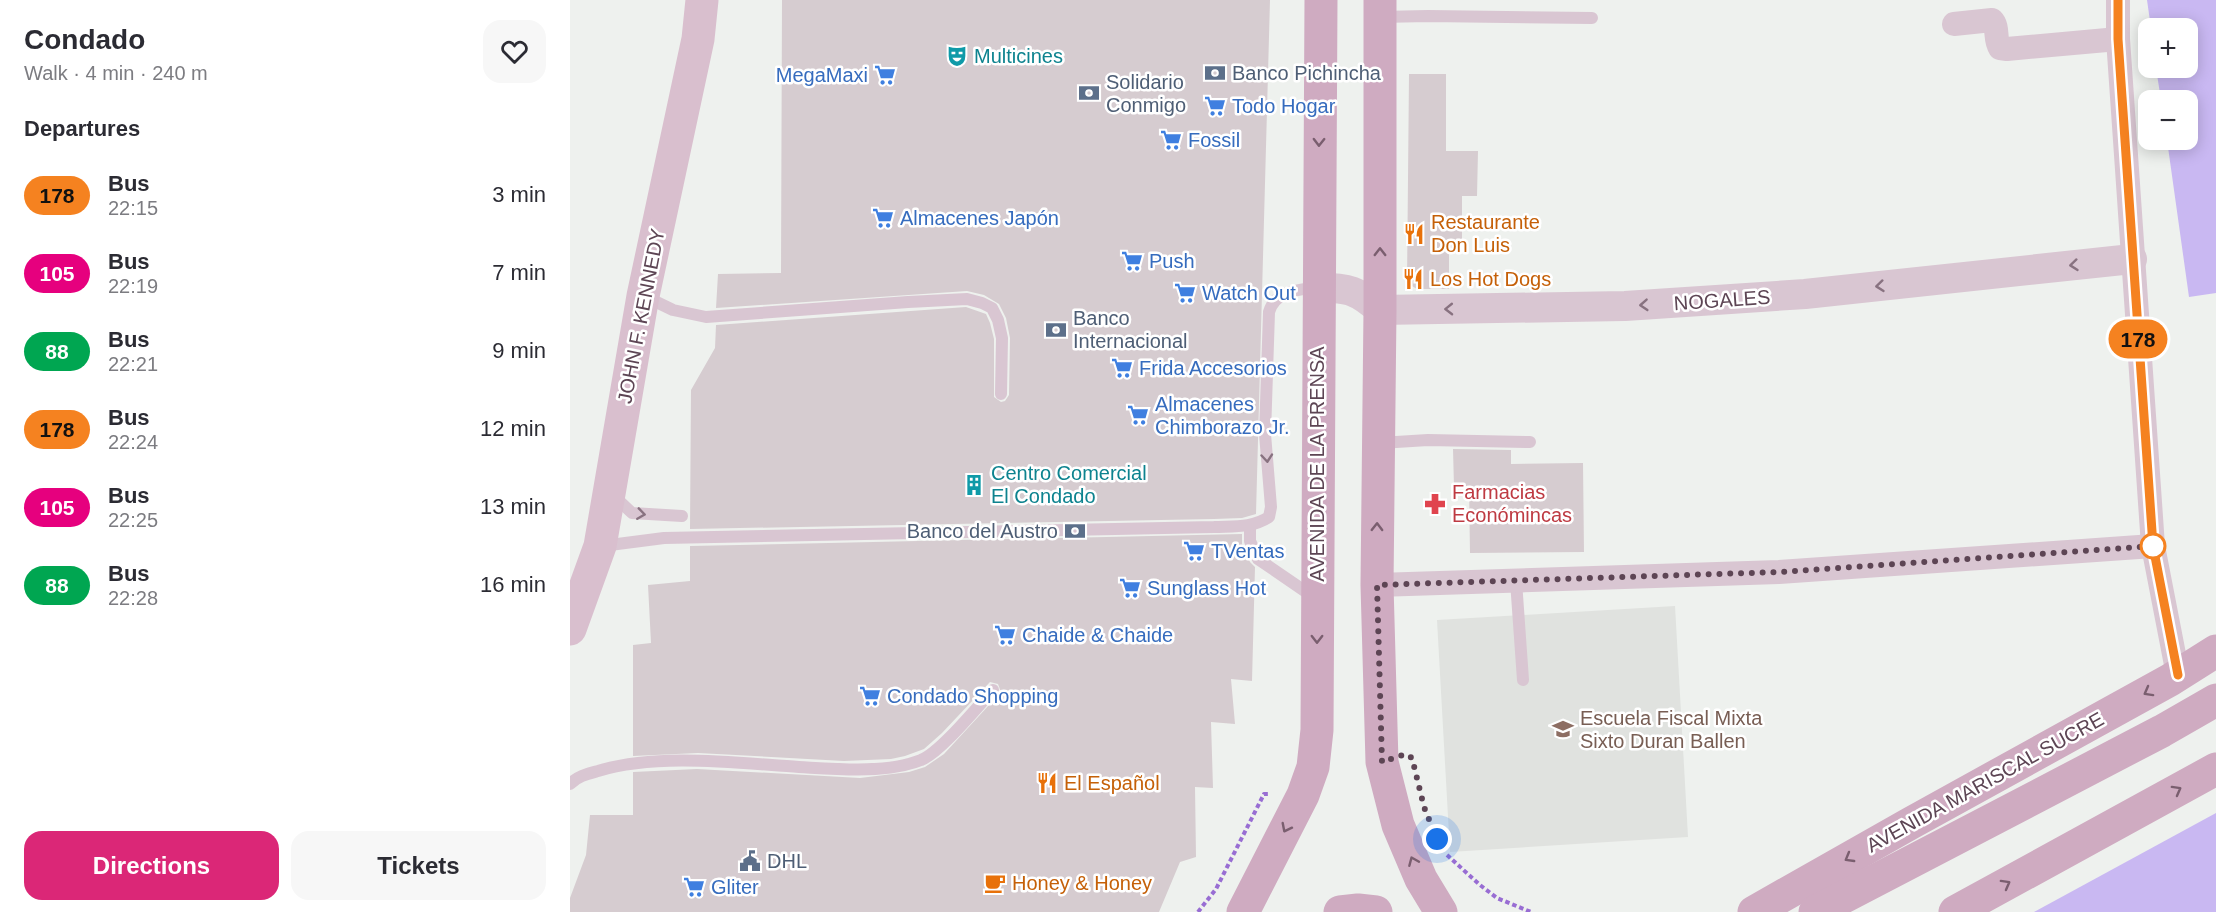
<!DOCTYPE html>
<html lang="en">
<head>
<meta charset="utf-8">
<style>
	:root { --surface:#fff; --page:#f7f7f7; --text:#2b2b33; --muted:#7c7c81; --accent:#db2777 }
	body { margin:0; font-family:Arial,sans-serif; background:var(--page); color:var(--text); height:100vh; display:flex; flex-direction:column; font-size:22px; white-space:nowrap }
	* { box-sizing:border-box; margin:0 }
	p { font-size:20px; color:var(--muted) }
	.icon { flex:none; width:33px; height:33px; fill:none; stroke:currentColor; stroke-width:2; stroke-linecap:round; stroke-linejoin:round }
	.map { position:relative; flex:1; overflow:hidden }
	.panel { display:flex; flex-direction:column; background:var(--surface); width:570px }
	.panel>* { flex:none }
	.badge { padding:0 12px; border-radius:20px; font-size:21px; line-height:39px }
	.buttons { position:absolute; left:1568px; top:18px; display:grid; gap:12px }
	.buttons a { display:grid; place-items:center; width:60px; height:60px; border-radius:12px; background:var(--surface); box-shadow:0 3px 15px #0003; font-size:30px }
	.you { position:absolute; width:30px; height:30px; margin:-15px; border:4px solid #fff; border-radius:50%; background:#1a73e8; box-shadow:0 0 0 9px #1a73e833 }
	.map>.badge { position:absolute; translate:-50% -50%; box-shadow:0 0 0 3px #fff }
	h2 { padding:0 24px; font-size:22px; line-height:54px }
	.round { display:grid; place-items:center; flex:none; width:63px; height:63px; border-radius:18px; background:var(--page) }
	.headline { display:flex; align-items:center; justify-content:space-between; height:102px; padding:0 24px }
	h1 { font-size:28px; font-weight:700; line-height:45px }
	.button { display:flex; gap:12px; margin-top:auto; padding:12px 24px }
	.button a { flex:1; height:69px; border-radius:18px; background:var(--accent); color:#fff; font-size:24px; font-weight:700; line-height:69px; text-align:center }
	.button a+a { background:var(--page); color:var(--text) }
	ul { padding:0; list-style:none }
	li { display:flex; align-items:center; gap:18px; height:78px; padding:0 24px }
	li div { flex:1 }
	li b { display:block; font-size:22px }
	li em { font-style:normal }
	li .badge { min-width:66px; font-weight:700; text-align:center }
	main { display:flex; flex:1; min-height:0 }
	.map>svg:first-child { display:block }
	.education { fill:#e0e2df }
	.green { fill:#c9b8f2 }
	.building { fill:#d6ccd0 }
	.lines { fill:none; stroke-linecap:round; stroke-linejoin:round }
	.path { stroke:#986dd3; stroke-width:4; stroke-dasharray:4.5 3; stroke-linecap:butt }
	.service { stroke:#d9c6d2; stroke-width:12 }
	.minor { stroke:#d9c6d2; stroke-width:24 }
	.tertiary { stroke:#d9c6d2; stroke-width:30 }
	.secondary { stroke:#d9bfce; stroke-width:33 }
	.primary { stroke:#cfabc1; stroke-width:33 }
	.oneway { stroke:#7a5e6f }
	.oneway2 { stroke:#887280 }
	.line-casing { stroke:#fff; stroke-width:14 }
	.line { stroke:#f58220; stroke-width:9 }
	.walk { stroke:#5d4554; stroke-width:6; stroke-dasharray:0 10.8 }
	.stop-dot { fill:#fff; stroke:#f58220; stroke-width:3 }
	.labels { text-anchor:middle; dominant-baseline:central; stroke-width:5; stroke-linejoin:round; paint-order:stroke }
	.culture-label { font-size:20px; fill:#0d838f; stroke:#fff; text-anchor:start }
	.service-label { font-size:20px; fill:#4e5e75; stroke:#fff; text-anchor:start }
	.shop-label { font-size:20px; fill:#366cbe; stroke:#fff; text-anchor:start }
	.food-label { font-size:20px; fill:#c56008; stroke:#fff; text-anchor:start }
	.street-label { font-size:20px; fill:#5d4554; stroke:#fff }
	.health-label { font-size:20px; fill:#be3a42; stroke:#fff; text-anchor:start }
	.education-label { font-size:20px; fill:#785e54; stroke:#fff; text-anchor:start }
</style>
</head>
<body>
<main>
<section class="panel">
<div class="headline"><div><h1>Condado</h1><p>Walk · 4 min · 240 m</p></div><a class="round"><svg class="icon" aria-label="heart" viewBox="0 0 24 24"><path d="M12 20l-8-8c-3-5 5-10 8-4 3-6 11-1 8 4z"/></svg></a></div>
<h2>Departures</h2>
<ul>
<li><span class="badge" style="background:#f58220;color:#111">178</span><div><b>Bus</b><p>22:15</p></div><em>3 min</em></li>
<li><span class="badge" style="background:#e6007e;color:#fff">105</span><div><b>Bus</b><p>22:19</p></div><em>7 min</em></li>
<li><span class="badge" style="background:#00a651;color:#fff">88</span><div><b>Bus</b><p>22:21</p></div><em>9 min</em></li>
<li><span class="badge" style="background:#f58220;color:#111">178</span><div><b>Bus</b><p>22:24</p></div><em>12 min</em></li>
<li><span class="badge" style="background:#e6007e;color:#fff">105</span><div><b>Bus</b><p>22:25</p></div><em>13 min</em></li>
<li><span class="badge" style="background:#00a651;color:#fff">88</span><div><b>Bus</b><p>22:28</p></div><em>16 min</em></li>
</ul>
<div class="button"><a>Directions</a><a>Tickets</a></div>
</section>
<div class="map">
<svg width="1646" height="912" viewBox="0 0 1646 912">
	<rect width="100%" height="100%" fill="#eef1ee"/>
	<polygon class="education" points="1105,606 1118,837 880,852 867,620"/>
	<g class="green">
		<polygon points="1577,0 1646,0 1646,293 1619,297 1597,140 1617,140 1617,100 1591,100 1586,68 1617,68 1617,28 1581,28"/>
		<polygon points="1646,813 1646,912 1464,912"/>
	</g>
	<g class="building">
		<polygon points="212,0 700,0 686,514 672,518 644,519 120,529 121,390 145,348 146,325 396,307 416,314 420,323 424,339 424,397 431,402 435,401 439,395 440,338 436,318 429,304 414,295 397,291 146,308 148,274 211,273"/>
		<polygon points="839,74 876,74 876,151 908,151 907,196 892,196 892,253 879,253 879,289 847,289 837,283"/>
		<polygon points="883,449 941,450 941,464 1013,463 1014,552 900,553 899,487 884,487"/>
		<polygon points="672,534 672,544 680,562 685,567 682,681 661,679 665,724 641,722 643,788 625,787 626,857 610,862 589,912 0,912 0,898 16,855 20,815 63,815 63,772 127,769 290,778 339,772 355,767 374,754 431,692 428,684 420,682 372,733 354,749 335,756 321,759 274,761 128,753 63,756 63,645 81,643 78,585 120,581 120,546"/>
	</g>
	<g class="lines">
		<g class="path">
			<polyline points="877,855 910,885 927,898 961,912"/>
			<polyline points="628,912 646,889 694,794 699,794"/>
		</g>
		<g class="service">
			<polyline points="810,17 858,16 1022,18"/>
			<polyline points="74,296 103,310 136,317 338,302 397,299 412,303 422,308 428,320 432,338 431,394"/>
			<polyline points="810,443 858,440 960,442"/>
			<polyline points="44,496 62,513 112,516"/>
			<polyline points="680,526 680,541 688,559 742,596"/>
			<path d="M32,546L94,538L644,527C664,526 682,528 699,517L701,507L695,434L699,312C705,291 728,290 747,287"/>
			<polyline points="946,581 953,680"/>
			<path d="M0,784C8,776 17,774 28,771C88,753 166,763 229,767C265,769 316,774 351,760C370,753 408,706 423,690"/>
		</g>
		<g class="minor">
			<polyline points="1548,0 1548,39 1583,546 1608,675"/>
			<path d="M1384,24L1422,20C1429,27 1424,39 1430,48L1437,49L1548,39"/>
			<polyline points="807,585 1209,572 1583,546"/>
		</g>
		<path class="tertiary" d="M748,287C780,289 786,289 810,310L1055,306L1235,294L1562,259"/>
		<polyline class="secondary" points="0,629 30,546 73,296 128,39 132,0"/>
		<g class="primary">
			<polyline points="810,0 810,310 807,585 812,762 828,825 851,879 871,912"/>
			<polyline points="673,912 733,795 743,767 747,730 751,0"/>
			<polyline points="770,912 788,910 806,912"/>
			<polyline points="1184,912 1341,823 1600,680 1646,651"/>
			<polyline points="1245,912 1592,731 1646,700"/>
			<polyline points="1385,912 1646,769"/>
		</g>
	</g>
	<defs><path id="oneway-chevron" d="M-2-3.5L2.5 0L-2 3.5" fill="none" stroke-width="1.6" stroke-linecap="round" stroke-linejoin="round" transform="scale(1.5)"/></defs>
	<g class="oneway">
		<use href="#oneway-chevron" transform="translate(749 142) rotate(91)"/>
		<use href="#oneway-chevron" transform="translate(810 252) rotate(-90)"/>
		<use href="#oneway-chevron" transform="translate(807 527) rotate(-89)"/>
		<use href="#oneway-chevron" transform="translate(747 639) rotate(90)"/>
		<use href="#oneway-chevron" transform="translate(1578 692) rotate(151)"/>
		<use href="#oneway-chevron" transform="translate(1607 790) rotate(-29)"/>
		<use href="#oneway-chevron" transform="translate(716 828) rotate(117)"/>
		<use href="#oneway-chevron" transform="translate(1279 858) rotate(150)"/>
		<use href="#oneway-chevron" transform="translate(843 861) rotate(-113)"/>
		<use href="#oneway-chevron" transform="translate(1436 884) rotate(-29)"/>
	</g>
	<g class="oneway2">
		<use href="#oneway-chevron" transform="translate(1504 265) rotate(174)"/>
		<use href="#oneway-chevron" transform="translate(1310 286) rotate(174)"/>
		<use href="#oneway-chevron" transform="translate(1074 305) rotate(176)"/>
		<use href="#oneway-chevron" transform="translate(879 309) rotate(179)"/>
		<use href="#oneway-chevron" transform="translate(697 458) rotate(85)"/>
		<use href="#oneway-chevron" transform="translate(71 514) rotate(8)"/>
	</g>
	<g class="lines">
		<defs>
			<polyline id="line" points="1548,0 1548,39 1583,546 1608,675"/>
		</defs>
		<use href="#line" class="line-casing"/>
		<use href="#line" class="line"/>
		<polyline class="walk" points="867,839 854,807 842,758 836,754 812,762 807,585 1209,572 1583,546"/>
	</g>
	<defs>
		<symbol id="theatre-bare" viewBox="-9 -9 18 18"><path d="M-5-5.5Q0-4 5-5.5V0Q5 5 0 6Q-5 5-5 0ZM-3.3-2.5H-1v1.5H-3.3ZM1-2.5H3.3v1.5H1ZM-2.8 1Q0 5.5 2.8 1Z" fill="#0f9aa8" stroke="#fff" stroke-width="2.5" paint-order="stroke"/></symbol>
		<symbol id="bank-bare" viewBox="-9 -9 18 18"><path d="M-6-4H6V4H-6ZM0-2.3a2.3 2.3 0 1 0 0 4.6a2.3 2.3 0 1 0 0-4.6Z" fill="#5c6f8a" stroke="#fff" stroke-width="2.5" paint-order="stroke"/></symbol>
		<symbol id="supermarket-bare" viewBox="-9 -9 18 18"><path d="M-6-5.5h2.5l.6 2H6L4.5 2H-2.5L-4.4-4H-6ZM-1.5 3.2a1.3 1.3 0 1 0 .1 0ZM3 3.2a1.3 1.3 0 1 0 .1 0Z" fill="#3f7fe0" stroke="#fff" stroke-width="2.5" paint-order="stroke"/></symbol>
		<symbol id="restaurant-bare" viewBox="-9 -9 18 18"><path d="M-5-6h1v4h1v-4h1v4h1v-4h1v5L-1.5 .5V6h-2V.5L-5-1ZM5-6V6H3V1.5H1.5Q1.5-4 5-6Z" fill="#e8710a" stroke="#fff" stroke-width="2.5" paint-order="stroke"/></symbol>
		<symbol id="building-bare" viewBox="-9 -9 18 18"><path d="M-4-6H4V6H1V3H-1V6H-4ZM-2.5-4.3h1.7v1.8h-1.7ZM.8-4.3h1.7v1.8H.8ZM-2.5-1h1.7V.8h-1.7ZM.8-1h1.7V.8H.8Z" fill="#0f9aa8" stroke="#fff" stroke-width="2.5" paint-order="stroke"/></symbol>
		<symbol id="pharmacy-bare" viewBox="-9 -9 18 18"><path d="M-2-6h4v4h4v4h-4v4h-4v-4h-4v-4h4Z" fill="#e0444e" stroke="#fff" stroke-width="2.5" paint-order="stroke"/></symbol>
		<symbol id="school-bare" viewBox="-9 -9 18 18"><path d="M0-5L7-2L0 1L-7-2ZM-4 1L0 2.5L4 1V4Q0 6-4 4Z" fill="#8d6e63" stroke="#fff" stroke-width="2.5" paint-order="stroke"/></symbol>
		<symbol id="civic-bare" viewBox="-9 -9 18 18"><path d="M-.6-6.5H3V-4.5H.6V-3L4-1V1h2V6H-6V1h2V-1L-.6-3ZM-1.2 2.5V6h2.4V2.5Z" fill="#5c6f8a" stroke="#fff" stroke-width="2.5" paint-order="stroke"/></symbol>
		<symbol id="cafe-bare" viewBox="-9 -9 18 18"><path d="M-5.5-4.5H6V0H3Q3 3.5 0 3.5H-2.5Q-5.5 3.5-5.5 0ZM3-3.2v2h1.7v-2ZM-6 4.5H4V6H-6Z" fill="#e8710a" stroke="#fff" stroke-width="2.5" paint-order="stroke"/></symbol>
	</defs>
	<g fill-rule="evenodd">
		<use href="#theatre-bare" x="372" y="41" width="30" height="30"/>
		<use href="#bank-bare" x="630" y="58" width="30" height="30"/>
		<use href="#supermarket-bare" x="300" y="60" width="30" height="30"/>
		<use href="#bank-bare" x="504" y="78" width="30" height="30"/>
		<use href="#supermarket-bare" x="630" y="91" width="30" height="30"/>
		<use href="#supermarket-bare" x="586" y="125" width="30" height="30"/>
		<use href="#supermarket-bare" x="298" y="203" width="30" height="30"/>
		<use href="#restaurant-bare" x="829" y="219" width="30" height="30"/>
		<use href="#supermarket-bare" x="547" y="246" width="30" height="30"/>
		<use href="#restaurant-bare" x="828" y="264" width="30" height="30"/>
		<use href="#supermarket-bare" x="600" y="278" width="30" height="30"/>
		<use href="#bank-bare" x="471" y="315" width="30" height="30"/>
		<use href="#supermarket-bare" x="537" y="353" width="30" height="30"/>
		<use href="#supermarket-bare" x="553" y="400" width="30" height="30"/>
		<use href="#building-bare" x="389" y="470" width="30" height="30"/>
		<use href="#pharmacy-bare" x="850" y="489" width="30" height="30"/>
		<use href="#bank-bare" x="490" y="516" width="30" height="30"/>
		<use href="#supermarket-bare" x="609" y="536" width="30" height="30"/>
		<use href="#supermarket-bare" x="545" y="573" width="30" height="30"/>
		<use href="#supermarket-bare" x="420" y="620" width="30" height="30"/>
		<use href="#supermarket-bare" x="285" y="681" width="30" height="30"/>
		<use href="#school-bare" x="978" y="714" width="30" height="30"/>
		<use href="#restaurant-bare" x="462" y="768" width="30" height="30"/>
		<use href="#civic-bare" x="165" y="846" width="30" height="30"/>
		<use href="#cafe-bare" x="410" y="868" width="30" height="30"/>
		<use href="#supermarket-bare" x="109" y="872" width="30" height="30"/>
	</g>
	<circle class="stop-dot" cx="1583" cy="546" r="12"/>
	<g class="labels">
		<g class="culture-label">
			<text x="404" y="56">Multicines</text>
			<text x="421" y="473">Centro Comercial<tspan x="421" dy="23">El Condado</tspan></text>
		</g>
		<g class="service-label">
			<text x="662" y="73">Banco Pichincha</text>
			<text x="536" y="82">Solidario<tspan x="536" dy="23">Conmigo</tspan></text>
			<text x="503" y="318">Banco<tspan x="503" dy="23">Internacional</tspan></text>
			<text x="488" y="531" text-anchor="end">Banco del Austro</text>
			<text x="197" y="861">DHL</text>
		</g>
		<g class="shop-label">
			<text x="298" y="75" text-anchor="end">MegaMaxi</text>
			<text x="662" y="106">Todo Hogar</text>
			<text x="618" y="140">Fossil</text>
			<text x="330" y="218">Almacenes Japón</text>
			<text x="579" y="261">Push</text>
			<text x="632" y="293">Watch Out</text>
			<text x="569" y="368">Frida Accesorios</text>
			<text x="585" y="404">Almacenes<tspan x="585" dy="23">Chimborazo Jr.</tspan></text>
			<text x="641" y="551">TVentas</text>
			<text x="577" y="588">Sunglass Hot</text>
			<text x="452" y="635">Chaide &amp; Chaide</text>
			<text x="317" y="696">Condado Shopping</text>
			<text x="141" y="887">Gliter</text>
		</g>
		<g class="food-label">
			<text x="861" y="222">Restaurante<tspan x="861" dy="23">Don Luis</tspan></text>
			<text x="860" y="279">Los Hot Dogs</text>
			<text x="494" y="783">El Español</text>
			<text x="442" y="883">Honey &amp; Honey</text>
		</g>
		<g class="street-label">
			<text transform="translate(1152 300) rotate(-4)">NOGALES</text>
			<text transform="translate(71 316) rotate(-79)">JOHN F. KENNEDY</text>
			<text transform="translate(747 464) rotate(-90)">AVENIDA DE LA PRENSA</text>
			<text transform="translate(1415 782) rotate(-29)">AVENIDA MARISCAL SUCRE</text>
		</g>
		<g class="health-label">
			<text x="882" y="492">Farmacias<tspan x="882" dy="23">Económincas</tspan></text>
		</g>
		<g class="education-label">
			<text x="1010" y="718">Escuela Fiscal Mixta<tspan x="1010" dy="23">Sixto Duran Ballen</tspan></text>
		</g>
	</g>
</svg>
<div class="buttons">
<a>+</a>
<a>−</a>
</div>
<div class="you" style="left:867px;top:839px"></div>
<b class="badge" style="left:1568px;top:339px;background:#f58220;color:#111">178</b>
</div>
</main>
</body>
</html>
